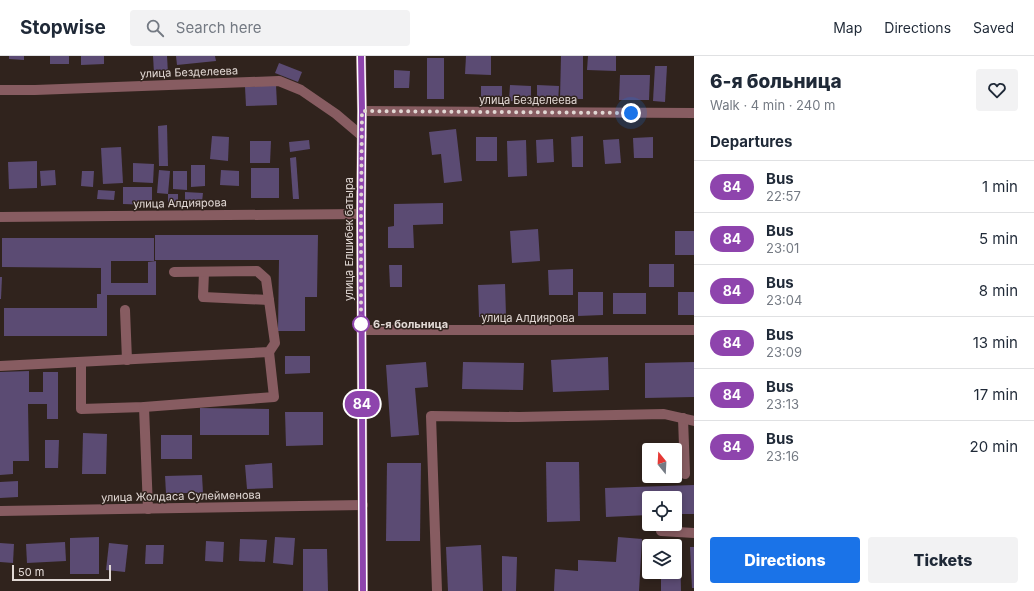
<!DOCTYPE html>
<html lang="en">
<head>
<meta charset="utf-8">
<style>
	:root { --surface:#fff; --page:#f2f2f3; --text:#1f2937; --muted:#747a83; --line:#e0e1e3; --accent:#1a73e8 }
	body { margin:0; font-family:Inter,sans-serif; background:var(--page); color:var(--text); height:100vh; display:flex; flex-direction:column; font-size:15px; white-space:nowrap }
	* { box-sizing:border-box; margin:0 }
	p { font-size:13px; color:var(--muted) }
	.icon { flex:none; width:22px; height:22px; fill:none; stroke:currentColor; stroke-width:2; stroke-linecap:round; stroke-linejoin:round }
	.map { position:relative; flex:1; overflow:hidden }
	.drawer { display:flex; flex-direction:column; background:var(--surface); width:340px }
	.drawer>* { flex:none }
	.badge { padding:0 8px; border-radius:13px; font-size:14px; line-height:26px }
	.needle { width:26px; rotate:342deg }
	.buttons { position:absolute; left:642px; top:387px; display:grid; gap:8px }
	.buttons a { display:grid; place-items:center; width:40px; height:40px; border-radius:4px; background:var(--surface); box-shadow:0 2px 6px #0003; font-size:20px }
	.scale { position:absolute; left:12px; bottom:10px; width:99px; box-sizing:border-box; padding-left:4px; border:2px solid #e1d8d4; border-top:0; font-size:11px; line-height:14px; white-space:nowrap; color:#e1d8d4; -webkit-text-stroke:3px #30231d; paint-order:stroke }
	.you { position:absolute; width:20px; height:20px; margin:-10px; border:3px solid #fff; border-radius:50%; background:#1a73e8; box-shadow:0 0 0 6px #1a73e833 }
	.map>.badge { position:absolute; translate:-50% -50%; box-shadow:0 0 0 2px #fff }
	h2 { padding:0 16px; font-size:15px; line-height:36px }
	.round { display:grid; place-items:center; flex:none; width:42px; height:42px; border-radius:4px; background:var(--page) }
	.head { display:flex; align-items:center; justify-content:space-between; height:68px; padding:0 16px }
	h1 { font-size:19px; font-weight:800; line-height:30px }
	.primary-button { display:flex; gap:8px; margin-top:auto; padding:8px 16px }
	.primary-button a { flex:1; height:46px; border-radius:4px; background:var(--accent); color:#fff; font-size:16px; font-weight:800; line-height:46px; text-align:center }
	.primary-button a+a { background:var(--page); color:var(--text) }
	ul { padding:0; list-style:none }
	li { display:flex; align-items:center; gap:12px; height:52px; padding:0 16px; border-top:1px solid var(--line) }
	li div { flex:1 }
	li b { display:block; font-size:15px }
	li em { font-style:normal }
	li .badge { min-width:44px; font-weight:700; text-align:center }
	header { display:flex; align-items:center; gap:24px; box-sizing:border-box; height:56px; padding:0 20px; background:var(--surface); border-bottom:1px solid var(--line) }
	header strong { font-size:19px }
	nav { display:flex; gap:22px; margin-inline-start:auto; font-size:14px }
	.search { width:280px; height:36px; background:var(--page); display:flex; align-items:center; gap:10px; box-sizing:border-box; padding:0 14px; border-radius:4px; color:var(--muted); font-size:15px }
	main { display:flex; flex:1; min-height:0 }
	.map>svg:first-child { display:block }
	.building { fill:#5b4b73 }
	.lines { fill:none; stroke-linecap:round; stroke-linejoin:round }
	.minor { stroke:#875c61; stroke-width:10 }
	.line-casing { stroke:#fff; stroke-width:9 }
	.line { stroke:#8e44ad; stroke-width:6 }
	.walk { stroke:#e1d8d4; stroke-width:4; stroke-dasharray:0 7.2 }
	.stop-dot { fill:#fff; stroke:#8e44ad; stroke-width:2 }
	.labels { text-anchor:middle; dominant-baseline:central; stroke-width:3; stroke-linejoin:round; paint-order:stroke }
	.street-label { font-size:11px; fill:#e1d8d4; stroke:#30231d }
	.stop-label { font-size:11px; font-weight:bold; fill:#e1d8d4; stroke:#30231d; text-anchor:start }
</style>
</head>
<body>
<header>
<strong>Stopwise</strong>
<div class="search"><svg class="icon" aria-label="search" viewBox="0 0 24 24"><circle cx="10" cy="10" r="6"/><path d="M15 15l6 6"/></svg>Search here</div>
<nav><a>Map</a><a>Directions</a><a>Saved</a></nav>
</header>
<main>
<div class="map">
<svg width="694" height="535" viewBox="0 0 694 535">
	<rect width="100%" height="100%" fill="#30231d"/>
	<g class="building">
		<polygon points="9,0 24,0 24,4 9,3"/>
		<rect x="50" y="0" width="19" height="8"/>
		<polygon points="81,0 104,0 104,8 81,9"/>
		<polygon points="153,0 167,0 168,17 154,17"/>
		<polygon points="176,0 215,0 216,5 177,9"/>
		<polygon points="466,0 491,0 491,19 465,18"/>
		<polygon points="561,0 583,0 583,43 560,43"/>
		<polygon points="588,0 616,0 616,15 587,14"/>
		<rect x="427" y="2" width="17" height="41"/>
		<polygon points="279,7 302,16 298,26 275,17"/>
		<polygon points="655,10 667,10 665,46 653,45"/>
		<polygon points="394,14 410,15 409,32 394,32"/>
		<polygon points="620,19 650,19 649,44 619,44"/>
		<polygon points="276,29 277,49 246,50 245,31"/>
		<polygon points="510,29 531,30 531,46 509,45"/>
		<polygon points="537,29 559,30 558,46 537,46"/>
		<rect x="481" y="30" width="21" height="16"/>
		<polygon points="167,69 168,110 159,110 158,70"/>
		<polygon points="456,73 462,125 444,127 441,98 432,99 429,76"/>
		<polygon points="212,80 229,81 228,105 210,103"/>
		<polygon points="583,80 583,111 572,111 571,81"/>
		<rect x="476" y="81" width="21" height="24"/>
		<polygon points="653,81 653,102 634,102 633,82"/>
		<polygon points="553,83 554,106 537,107 536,84"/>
		<polygon points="619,83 621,107 605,108 603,84"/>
		<polygon points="309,84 310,93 290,96 289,86"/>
		<polygon points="526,84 527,120 508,121 507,85"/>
		<polygon points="250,85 271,85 270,107 250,107"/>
		<polygon points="121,91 123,127 103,128 101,92"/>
		<polygon points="296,101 299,143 293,143 290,102"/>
		<polygon points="37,105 37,132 9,133 8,106"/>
		<polygon points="133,107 154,108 153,127 133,126"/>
		<polygon points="191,109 205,109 205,130 191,131"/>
		<rect x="251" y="112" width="28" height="30"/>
		<polygon points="55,114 56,129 41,130 40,115"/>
		<polygon points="159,114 170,115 168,138 157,137"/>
		<polygon points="221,114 239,115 239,130 220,129"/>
		<polygon points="82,115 94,115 93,131 81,130"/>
		<polygon points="173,115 187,115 187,134 173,133"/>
		<polygon points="123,131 152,131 152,149 123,148"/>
		<polygon points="98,134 115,135 114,144 97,143"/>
		<polygon points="185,136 203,137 202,146 185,145"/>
		<rect x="168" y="138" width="10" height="8"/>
		<polygon points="443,147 443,168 413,169 414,192 388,192 388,171 394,170 394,148"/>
		<polygon points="538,173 540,205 512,207 510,175"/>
		<rect x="675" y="175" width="19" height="24"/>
		<polygon points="155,179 318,179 317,241 305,241 305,275 278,275 279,204 155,204"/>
		<polygon points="2,182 154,182 154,205 111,205 111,227 148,227 148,206 156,205 156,239 107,239 107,280 4,280 4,252 97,252 97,238 101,238 101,212 2,211"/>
		<rect x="649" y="208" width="25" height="23"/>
		<polygon points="389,209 402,209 402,231 390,231"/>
		<polygon points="573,213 573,239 549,239 548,214"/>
		<polygon points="0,221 2,221 1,243 0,243"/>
		<polygon points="505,228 506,260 479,261 478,229"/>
		<polygon points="578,236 603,236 603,259 578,260"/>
		<rect x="678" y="236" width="16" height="23"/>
		<rect x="613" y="237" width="33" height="21"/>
		<polygon points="285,300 310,300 310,317 285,318"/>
		<polygon points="608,301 609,334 553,336 551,304"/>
		<polygon points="426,306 428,331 415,332 419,379 391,381 386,309"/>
		<polygon points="463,306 524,307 523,334 462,333"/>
		<polygon points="694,306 694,341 645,342 645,307"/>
		<polygon points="29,315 29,336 43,336 43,316 58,316 58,363 47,363 47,348 28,348 29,405 13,405 13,418 0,419 0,316"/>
		<polygon points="200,352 269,353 269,379 200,379"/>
		<polygon points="285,356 323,356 323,389 286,390"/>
		<polygon points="83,377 107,378 106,418 82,418"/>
		<rect x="161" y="379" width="31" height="24"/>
		<polygon points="45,384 59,384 58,412 45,412"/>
		<polygon points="546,406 579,406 580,465 547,466"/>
		<polygon points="272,407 273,432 247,433 245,409"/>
		<polygon points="387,407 421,407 420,485 386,485"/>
		<polygon points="202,419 203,437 166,437 165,420"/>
		<polygon points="18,425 18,441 0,442 0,426"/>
		<polygon points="694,429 694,458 675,458 675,442 649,442 649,459 606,461 605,432"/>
		<polygon points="99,481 99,518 70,518 70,482"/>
		<polygon points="275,481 295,482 293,509 273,507"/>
		<polygon points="618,481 642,483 639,535 554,535 555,513 578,515 578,504 616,506"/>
		<polygon points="240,483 267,484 265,506 239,505"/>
		<polygon points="680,484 681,535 661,535 661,516 675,516 675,490 660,490 660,485"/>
		<polygon points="206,485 224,486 223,506 205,505"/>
		<polygon points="65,486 66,505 27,507 26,488"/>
		<polygon points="0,487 14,488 13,507 0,506"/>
		<polygon points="109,487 128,489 125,516 106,514"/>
		<polygon points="146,489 164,489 163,508 145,508"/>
		<polygon points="481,489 483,535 448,535 446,491"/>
		<polygon points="690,491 694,491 694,532 692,532"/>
		<polygon points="303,493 327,493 328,535 303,535"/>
		<polygon points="502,500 517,501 516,535 502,535"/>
	</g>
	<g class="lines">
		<g class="minor">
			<polyline points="361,0 362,55 361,158 363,535"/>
			<polyline points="0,34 35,34 279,25 301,34 336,58 362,80"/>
			<polyline points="362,55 694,57"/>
			<polyline points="0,161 361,158"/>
			<polyline points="204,216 203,241 269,244"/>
			<polyline points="125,254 127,304"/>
			<polyline points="361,274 694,274"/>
			<polyline points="81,306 81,353 144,351 274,341 269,296"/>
			<polyline points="0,310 269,296 275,287 266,223 257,215 174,216"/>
			<polyline points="144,351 148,453"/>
			<polyline points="683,362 685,418"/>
			<polyline points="0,455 363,449"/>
			<polyline points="661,475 694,477"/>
			<polyline points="437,535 431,360 519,361 664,358 694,365"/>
		</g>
	</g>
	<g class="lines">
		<defs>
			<polyline id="line" points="361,0 362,55 361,158 363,535"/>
		</defs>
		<use href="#line" class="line-casing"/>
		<use href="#line" class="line"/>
		<polyline class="walk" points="361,268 361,158 362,55 631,57"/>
	</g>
	<circle class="stop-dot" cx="361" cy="268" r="8"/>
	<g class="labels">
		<g class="street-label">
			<text transform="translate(189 16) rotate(-2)">улица Безделеева</text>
			<text x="528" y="44">улица Безделеева</text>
			<text transform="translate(180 147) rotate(-1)">улица Алдиярова</text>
			<text transform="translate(349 183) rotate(-90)">улица Елшибек батыра</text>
			<text x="528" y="262">улица Алдиярова</text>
			<text transform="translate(181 440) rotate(-1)">улица Жолдаса Сулейменова</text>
		</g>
		<g class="stop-label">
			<text x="373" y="268">6-я больница</text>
		</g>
	</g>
</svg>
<div class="buttons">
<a><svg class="needle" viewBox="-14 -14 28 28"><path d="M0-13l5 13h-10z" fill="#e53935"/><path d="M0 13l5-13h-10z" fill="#747a83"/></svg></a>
<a><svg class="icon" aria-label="locate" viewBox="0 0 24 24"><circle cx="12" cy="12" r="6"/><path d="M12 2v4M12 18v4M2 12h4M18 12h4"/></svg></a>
<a><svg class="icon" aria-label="layers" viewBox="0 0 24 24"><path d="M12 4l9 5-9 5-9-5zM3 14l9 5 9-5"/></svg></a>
</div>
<div class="scale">50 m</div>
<div class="you" style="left:631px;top:57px"></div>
<b class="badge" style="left:362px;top:348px;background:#8e44ad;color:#fff">84</b>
</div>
<section class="drawer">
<div class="head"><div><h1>6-я больница</h1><p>Walk · 4 min · 240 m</p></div><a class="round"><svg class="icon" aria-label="heart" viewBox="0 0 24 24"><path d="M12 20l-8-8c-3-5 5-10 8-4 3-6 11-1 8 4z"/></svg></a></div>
<h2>Departures</h2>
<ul>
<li><span class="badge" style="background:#8e44ad;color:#fff">84</span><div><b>Bus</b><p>22:57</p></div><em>1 min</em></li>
<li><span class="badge" style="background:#8e44ad;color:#fff">84</span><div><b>Bus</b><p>23:01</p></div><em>5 min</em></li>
<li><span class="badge" style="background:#8e44ad;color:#fff">84</span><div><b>Bus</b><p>23:04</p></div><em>8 min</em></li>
<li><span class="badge" style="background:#8e44ad;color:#fff">84</span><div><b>Bus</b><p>23:09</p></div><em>13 min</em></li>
<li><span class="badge" style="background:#8e44ad;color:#fff">84</span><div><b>Bus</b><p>23:13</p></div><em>17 min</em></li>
<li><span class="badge" style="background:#8e44ad;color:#fff">84</span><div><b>Bus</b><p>23:16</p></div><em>20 min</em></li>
</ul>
<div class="primary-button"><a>Directions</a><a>Tickets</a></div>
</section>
</main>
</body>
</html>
